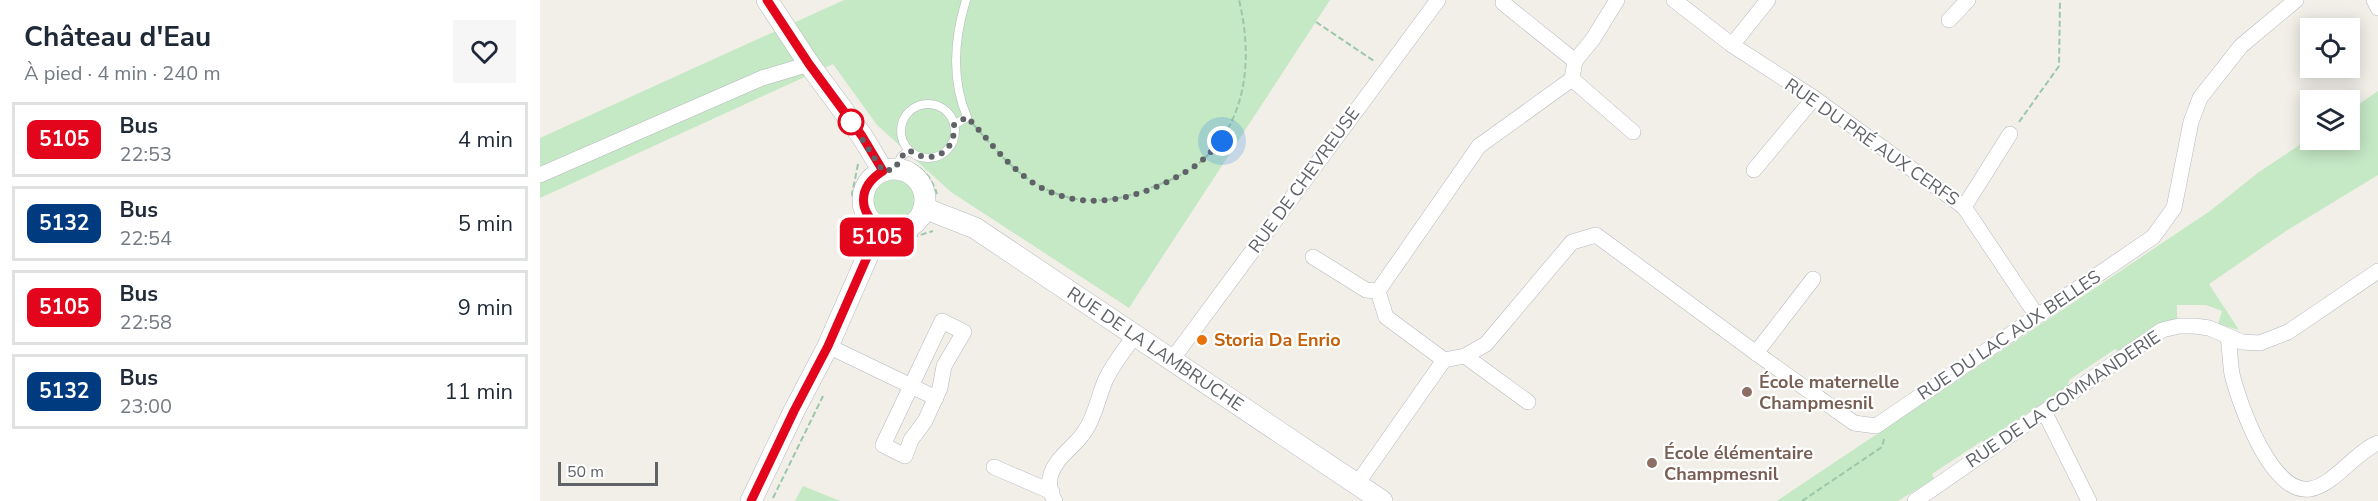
<!DOCTYPE html>
<html lang="fr">
<head>
<meta charset="utf-8">
<style>
	:root { --surface:#fff; --page:#f6f6f7; --text:#1f2937; --muted:#747a83; --line:#e0e1e3 }
	body { margin:0; font-family:"Nunito Sans",sans-serif; background:var(--page); color:var(--text); height:100vh; display:flex; flex-direction:column; font-size:22px; white-space:nowrap }
	* { box-sizing:border-box; margin:0 }
	p { font-size:20px; color:var(--muted) }
	.icon { flex:none; width:33px; height:33px; fill:none; stroke:currentColor; stroke-width:2; stroke-linecap:round; stroke-linejoin:round }
	.map { position:relative; flex:1; overflow:hidden }
	.side { display:flex; flex-direction:column; background:var(--surface); width:540px }
	.side>* { flex:none }
	.badge { padding:0 12px; border-radius:9px; font-size:21px; line-height:39px }
	.controls { position:absolute; left:1760px; top:18px; display:grid; gap:12px }
	.controls a { display:grid; place-items:center; width:60px; height:60px; border-radius:0px; background:var(--surface); box-shadow:0 3px 15px #0003; font-size:30px }
	.scale { position:absolute; left:18px; bottom:15px; width:100px; box-sizing:border-box; padding-left:6px; border:3px solid #5f6368; border-top:0; font-size:16px; line-height:21px; white-space:nowrap; color:#5f6368; -webkit-text-stroke:4px #fff; paint-order:stroke }
	.you { position:absolute; width:30px; height:30px; margin:-15px; border:4px solid #fff; border-radius:50%; background:#1a73e8; box-shadow:0 0 0 9px #1a73e833 }
	.map>.badge { position:absolute; translate:-50% -50%; box-shadow:0 0 0 3px #fff }
	.round { display:grid; place-items:center; flex:none; width:63px; height:63px; border-radius:0px; background:var(--page) }
	.head { display:flex; align-items:center; justify-content:space-between; height:102px; padding:0 24px }
	h1 { font-size:28px; font-weight:700; line-height:45px }
	ul { padding:0; list-style:none }
	li { display:flex; align-items:center; gap:18px; height:75px; margin:0 12px 9px; padding:0 12px; border:3px solid var(--line); border-radius:0px }
	li div { flex:1 }
	li b { display:block; font-size:22px }
	li em { font-style:normal }
	li .badge { min-width:66px; font-weight:700; text-align:center }
	main { display:flex; flex:1; min-height:0 }
	.map>svg:first-child { display:block }
	.green { fill:#c5e8c5 }
	.lines { fill:none; stroke-linecap:round; stroke-linejoin:round }
	.lane-casing { stroke:#b5b8bc; stroke-width:9 }
	.street-casing { stroke:#b5b8bc; stroke-width:16 }
	.secondary-casing { stroke:#b6babf; stroke-width:22 }
	.path { stroke:#9cc7a9; stroke-width:2; stroke-dasharray:6 3; stroke-linecap:butt }
	.lane { stroke:#fff; stroke-width:8 }
	.street { stroke:#fff; stroke-width:15 }
	.secondary { stroke:#fff; stroke-width:21 }
	.line-casing { stroke:#fff; stroke-width:14 }
	.line { stroke:#e3051b; stroke-width:9 }
	.walk { stroke:#5f6368; stroke-width:6; stroke-dasharray:0 10.8 }
	.stop-dot { fill:#fff; stroke:#e3051b; stroke-width:3 }
	.food-dot { fill:#e8710a; stroke:#fff; stroke-width:2 }
	.education-dot { fill:#8d6e63; stroke:#fff; stroke-width:2 }
	.labels { text-anchor:middle; dominant-baseline:central; stroke-width:4.5; stroke-linejoin:round; paint-order:stroke }
	.street-label { font-size:18px; fill:#5f6368; stroke:#fff }
	.food-label { font-size:18px; font-weight:bold; fill:#c56008; stroke:#fff; text-anchor:start }
	.education-label { font-size:18px; font-weight:bold; fill:#785e54; stroke:#fff; text-anchor:start }
</style>
</head>
<body>
<main>
<section class="side">
<div class="head"><div><h1>Château d'Eau</h1><p>À pied · 4 min · 240 m</p></div><a class="round"><svg class="icon" aria-label="heart" viewBox="0 0 24 24"><path d="M12 20l-8-8c-3-5 5-10 8-4 3-6 11-1 8 4z"/></svg></a></div>
<ul>
<li><span class="badge" style="background:#e3051b;color:#fff">5105</span><div><b>Bus</b><p>22:53</p></div><em>4 min</em></li>
<li><span class="badge" style="background:#003b80;color:#fff">5132</span><div><b>Bus</b><p>22:54</p></div><em>5 min</em></li>
<li><span class="badge" style="background:#e3051b;color:#fff">5105</span><div><b>Bus</b><p>22:58</p></div><em>9 min</em></li>
<li><span class="badge" style="background:#003b80;color:#fff">5132</span><div><b>Bus</b><p>23:00</p></div><em>11 min</em></li>
</ul>
</section>
<div class="map">
<svg width="1838" height="501" viewBox="0 0 1838 501">
	<rect width="100%" height="100%" fill="#f1efe8"/>
	<g class="green">
		<polygon points="304,0 790,0 589,308 411,192 337,125 293,64 0,198 0,138"/>
		<polygon points="1838,91 1838,175 1746,231 1669,284 1699,330 1678,324 1682,311 1666,305 1637,305 1637,320 1617,324 1579,351 1575,349 1529,380 1528,386 1444,442 1442,441 1392,474 1394,479 1358,501 1237,501 1670,211 1719,172 1770,138 1770,140 1809,140 1809,111"/>
		<circle cx="353" cy="200" r="24"/>
		<polygon points="263,486 300,501 255,501"/>
	</g>
	<g class="lines">
		<defs>
			<g id="lane">
				<circle cx="388" cy="131" r="27"/>
				<path d="M414,125L427,117C411,79 414,39 426,0"/>
				<polyline points="355,169 361,157 369,150"/>
			</g>
			<g id="street">
				<polyline points="1134,0 1192,45 1274,98 1424,207 1497,316"/>
				<polyline points="1834,0 1838,8"/>
				<polyline points="963,3 1035,61"/>
				<polyline points="1409,20 1428,0"/>
				<polyline points="1192,45 1228,0"/>
				<polyline points="1032,79 1093,132"/>
				<polyline points="1214,170 1274,98"/>
				<polyline points="0,175 222,78 269,64"/>
				<polyline points="1424,207 1470,134"/>
				<polyline points="773,257 826,290 838,291"/>
				<polygon points="402,321 424,332 404,366 400,388 385,421 371,440 365,456 343,445"/>
				<path d="M1688,337C1690,349 1690,362 1692,374C1699,403 1731,495 1770,489C1794,485 1815,452 1838,443"/>
				<polyline points="288,346 396,398"/>
				<polyline points="1216,353 1273,279"/>
				<polyline points="925,356 988,402"/>
				<polyline points="904,360 846,317 838,291 939,146 1032,79 1035,61 1053,39 1077,0"/>
				<polyline points="631,361 898,0"/>
				<polyline points="1505,413 1549,501"/>
				<polyline points="454,467 512,492"/>
				<polyline points="817,484 904,360 925,356 946,344 1032,242 1056,235 1216,353 1314,423 1336,426 1613,237 1634,208 1651,122 1660,98 1701,46 1756,0"/>
				<path d="M515,501C510,493 508,484 511,474C517,456 535,447 545,431C556,415 558,396 566,379C573,364 584,350 594,337"/>
				<polyline points="1375,501 1622,330 1639,326 1655,326 1669,328 1702,342 1720,343 1748,332 1838,271"/>
			</g>
			<g id="secondary">
				<polyline points="227,0 269,64 322,136 343,171"/>
				<circle cx="354" cy="200" r="31"/>
				<path id="s1" d="M384,208L435,228L842,501"/>
				<polyline points="211,501 254,411 288,346 335,239 343,229"/>
			</g>
		</defs>
		<use href="#lane" class="lane-casing"/>
		<use href="#street" class="street-casing"/>
		<use href="#secondary" class="secondary-casing"/>
		<g class="path">
			<polyline points="776,22 834,61"/>
			<polyline points="1479,122 1519,66 1520,0"/>
			<path d="M433,124C453,147 473,172 500,186C533,205 570,204 605,190C623,183 643,176 658,164C708,123 713,58 699,0"/>
			<path d="M372,163C386,171 392,179 397,194"/>
			<polyline points="318,164 312,194 321,231"/>
			<polyline points="355,243 393,231"/>
			<polyline points="233,498 283,396"/>
			<polyline points="1262,501 1342,447 1344,439"/>
		</g>
		<use href="#lane" class="lane"/>
		<use href="#street" class="street"/>
		<use href="#secondary" class="secondary"/>
	</g>
	<g class="lines">
		<defs>
			<path id="line" d="M211,501L254,411L288,346L335,239L343,229C317,213 317,187 343,171L322,136L269,64L227,0"/>
		</defs>
		<use href="#line" class="line-casing"/>
		<use href="#line" class="line"/>
		<path class="walk" d="M311,122L343,171L355,169L361,157L369,150C391,166 416,153 414,125L427,117C450,141 470,170 500,187C551,215 609,196 655,166C665,159 673,149 682,141"/>
	</g>
	<circle class="stop-dot" cx="311" cy="122" r="12"/>
	<circle class="food-dot" cx="662" cy="340" r="6"/>
	<g class="education-dot">
		<circle cx="1207" cy="392" r="6"/>
		<circle cx="1112" cy="463" r="6"/>
	</g>
	<g class="labels">
		<g class="street-label">
			<text transform="translate(1332 142) rotate(35)">RUE DU PRÉ AUX CERFS</text>
			<text transform="translate(764 180) rotate(-54)">RUE DE CHEVREUSE</text>
			<text transform="translate(1469 335) rotate(-34)">RUE DU LAC AUX BELLES</text>
			<text stroke="none"><textPath href="#s1" startOffset="272">RUE DE LA LAMBRUCHE</textPath></text>
			<text transform="translate(1523 399) rotate(-34)">RUE DE LA COMMANDERIE</text>
		</g>
		<g class="food-label">
			<text x="674" y="340">Storia Da Enrio</text>
		</g>
		<g class="education-label">
			<text x="1219" y="382">École maternelle<tspan x="1219" dy="21">Champmesnil</tspan></text>
			<text x="1124" y="453">École élémentaire<tspan x="1124" dy="21">Champmesnil</tspan></text>
		</g>
	</g>
</svg>
<div class="controls">
<a><svg class="icon" aria-label="locate" viewBox="0 0 24 24"><circle cx="12" cy="12" r="6"/><path d="M12 2v4M12 18v4M2 12h4M18 12h4"/></svg></a>
<a><svg class="icon" aria-label="layers" viewBox="0 0 24 24"><path d="M12 4l9 5-9 5-9-5zM3 14l9 5 9-5"/></svg></a>
</div>
<div class="scale">50 m</div>
<div class="you" style="left:682px;top:141px"></div>
<b class="badge" style="left:337px;top:237px;background:#e3051b;color:#fff">5105</b>
</div>
</main>
</body>
</html>
